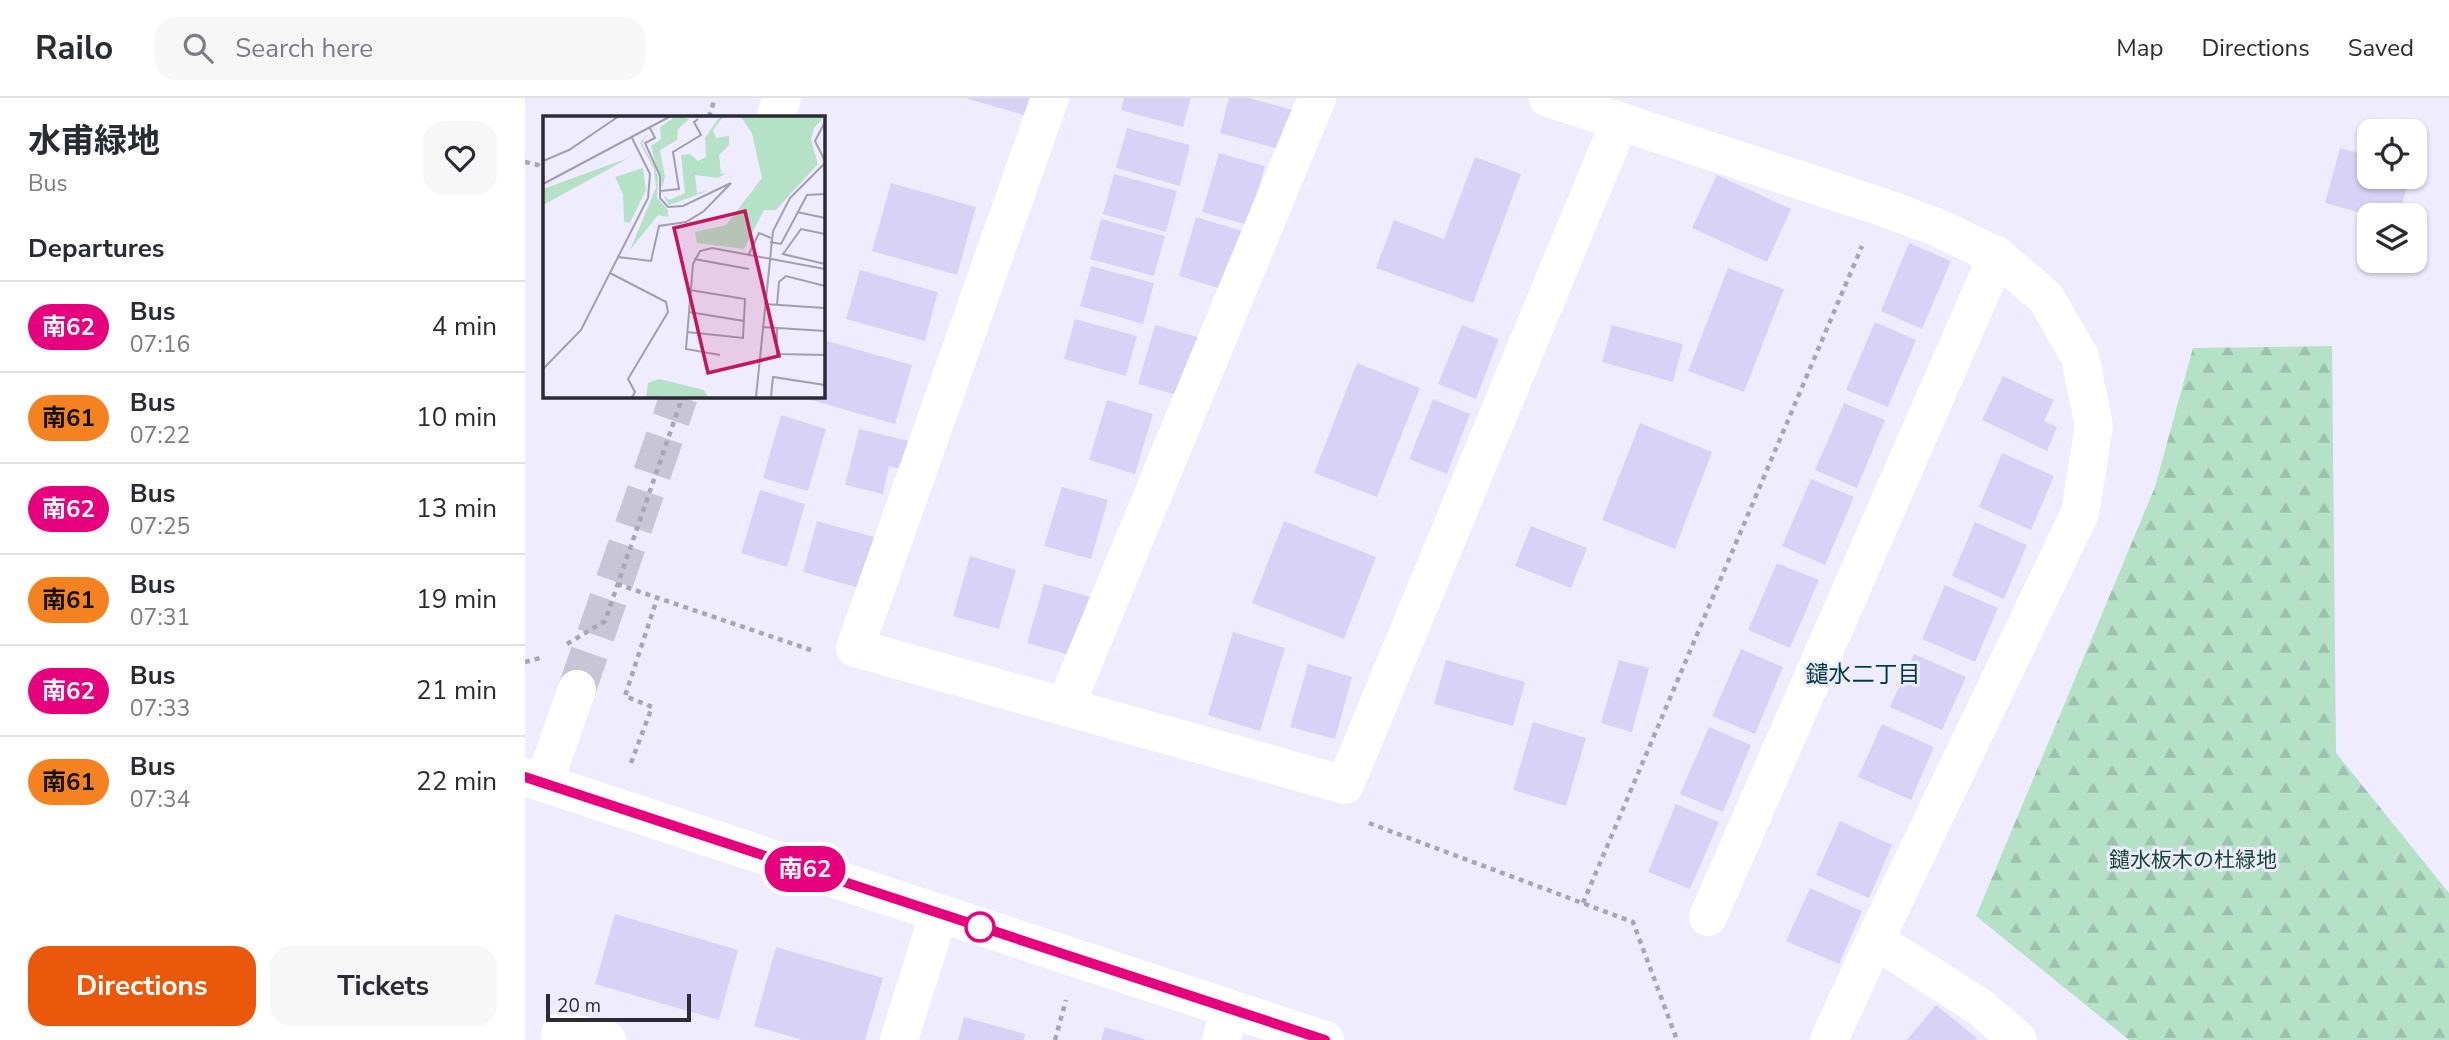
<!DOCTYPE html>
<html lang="en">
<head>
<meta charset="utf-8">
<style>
	:root { --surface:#fff; --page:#f7f7f7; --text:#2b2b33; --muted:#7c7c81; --line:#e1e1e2; --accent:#ea580c }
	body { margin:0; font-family:"Nunito Sans","Noto Sans JP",sans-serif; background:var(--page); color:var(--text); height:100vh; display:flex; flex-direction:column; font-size:26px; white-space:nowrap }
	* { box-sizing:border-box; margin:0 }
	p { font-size:23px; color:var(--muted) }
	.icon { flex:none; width:38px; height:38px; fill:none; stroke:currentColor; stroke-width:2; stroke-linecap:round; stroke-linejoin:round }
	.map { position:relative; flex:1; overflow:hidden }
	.sheet { display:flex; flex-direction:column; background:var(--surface); width:525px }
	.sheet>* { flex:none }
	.badge { padding:0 14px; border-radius:23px; font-size:24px; line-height:46px }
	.tools { position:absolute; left:1832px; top:21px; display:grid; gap:14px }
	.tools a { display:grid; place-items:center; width:70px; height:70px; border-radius:14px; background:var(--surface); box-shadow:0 2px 5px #0004; font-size:35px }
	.scale { position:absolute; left:21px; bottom:18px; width:145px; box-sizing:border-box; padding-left:7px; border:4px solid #2c2a35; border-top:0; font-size:19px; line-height:24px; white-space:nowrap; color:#2c2a35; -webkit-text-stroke:5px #efecff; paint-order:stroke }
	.map>.badge { position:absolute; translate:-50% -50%; box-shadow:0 0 0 4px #fff }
	h2 { padding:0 28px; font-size:26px; line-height:63px }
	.round { display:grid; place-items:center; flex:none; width:74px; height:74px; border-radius:21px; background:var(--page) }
	.headline { display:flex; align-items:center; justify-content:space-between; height:119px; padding:0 28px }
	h1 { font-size:33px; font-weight:700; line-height:52px }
	.button { display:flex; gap:14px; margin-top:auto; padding:14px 28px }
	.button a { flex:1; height:80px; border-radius:21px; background:var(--accent); color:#fff; font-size:28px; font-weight:700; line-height:80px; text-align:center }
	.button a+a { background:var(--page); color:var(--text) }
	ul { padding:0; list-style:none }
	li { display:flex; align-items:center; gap:21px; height:91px; padding:0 28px; border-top:2px solid var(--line) }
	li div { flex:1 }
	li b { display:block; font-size:26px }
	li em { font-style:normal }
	li .badge { min-width:77px; font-weight:700; text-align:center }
	header { display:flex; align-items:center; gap:42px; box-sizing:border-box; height:98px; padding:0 35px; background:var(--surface); border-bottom:2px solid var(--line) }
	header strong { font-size:33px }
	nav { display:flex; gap:38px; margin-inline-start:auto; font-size:24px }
	.search { width:490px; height:63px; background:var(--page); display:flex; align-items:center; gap:18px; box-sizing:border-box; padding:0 24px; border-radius:21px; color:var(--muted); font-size:26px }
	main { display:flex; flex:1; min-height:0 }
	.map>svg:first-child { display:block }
	.forest { fill:url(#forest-firs) }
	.building { fill:#d8d2f7 }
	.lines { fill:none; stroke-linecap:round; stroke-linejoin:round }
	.minor-tunnel { stroke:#c8c5d7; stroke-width:38; stroke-dasharray:38 19; stroke-linecap:butt }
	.path { stroke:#a8a5b6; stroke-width:4.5; stroke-dasharray:5 5; stroke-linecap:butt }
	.minor { stroke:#fff; stroke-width:38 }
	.tertiary { stroke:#fff; stroke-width:38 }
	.line-casing { stroke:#fff; stroke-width:16 }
	.line { stroke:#e6007e; stroke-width:10 }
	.stop-dot { fill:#fff; stroke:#e6007e; stroke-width:3.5 }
	.labels { text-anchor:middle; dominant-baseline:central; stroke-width:6; stroke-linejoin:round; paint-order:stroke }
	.park-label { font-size:21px; fill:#164931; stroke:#efecff }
	.neighbourhood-label { font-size:23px; fill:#003b48; stroke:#efecff }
	.inset-road { fill:none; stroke:#a19eae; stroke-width:2 }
	.view { fill:#c2185b; fill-opacity:0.15; stroke:#c2185b; stroke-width:3.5 }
	.inset-edge { fill:none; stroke:#2c2a35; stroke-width:3.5 }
</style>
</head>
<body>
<header>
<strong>Railo</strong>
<div class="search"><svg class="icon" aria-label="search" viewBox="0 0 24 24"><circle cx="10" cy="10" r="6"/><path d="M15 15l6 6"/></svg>Search here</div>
<nav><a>Map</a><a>Directions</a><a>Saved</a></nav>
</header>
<main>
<section class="sheet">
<div class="headline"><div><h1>水甫緑地</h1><p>Bus</p></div><a class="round"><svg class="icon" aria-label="heart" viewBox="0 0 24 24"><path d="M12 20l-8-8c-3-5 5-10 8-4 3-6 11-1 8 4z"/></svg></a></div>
<h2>Departures</h2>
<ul>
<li><span class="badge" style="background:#e6007e;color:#fff">南62</span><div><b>Bus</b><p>07:16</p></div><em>4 min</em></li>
<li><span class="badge" style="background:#f58220;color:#111">南61</span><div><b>Bus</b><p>07:22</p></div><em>10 min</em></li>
<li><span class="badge" style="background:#e6007e;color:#fff">南62</span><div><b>Bus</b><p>07:25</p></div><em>13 min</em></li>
<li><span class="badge" style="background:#f58220;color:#111">南61</span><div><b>Bus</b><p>07:31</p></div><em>19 min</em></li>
<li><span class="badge" style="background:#e6007e;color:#fff">南62</span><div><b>Bus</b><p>07:33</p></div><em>21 min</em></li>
<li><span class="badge" style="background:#f58220;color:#111">南61</span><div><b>Bus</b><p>07:34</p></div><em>22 min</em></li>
</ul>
<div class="button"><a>Directions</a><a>Tickets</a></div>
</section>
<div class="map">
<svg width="1924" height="942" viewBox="0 0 1924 942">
	<defs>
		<pattern id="forest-firs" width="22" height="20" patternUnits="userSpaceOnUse" patternTransform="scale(1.75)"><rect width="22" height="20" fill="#b5e1c7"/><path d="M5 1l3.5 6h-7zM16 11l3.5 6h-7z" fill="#9cc1ac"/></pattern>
	</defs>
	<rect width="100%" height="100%" fill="#efecff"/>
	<polygon class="forest" points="1807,248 1811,655 1924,795 1924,942 1604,942 1451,818 1630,389 1668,250"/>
	<g class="building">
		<polygon points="440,0 515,0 509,20"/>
		<polygon points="599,0 666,0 658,29 596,12"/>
		<polygon points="704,0 724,0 768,12 757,52 695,35"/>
		<polygon points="602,30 665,47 655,88 591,70"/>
		<polygon points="1815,50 1844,58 1844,79 1885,79 1874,117 1844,117 1800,105"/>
		<polygon points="694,55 740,68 723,127 677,114"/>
		<polygon points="950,59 996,76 948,205 851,170 869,122 919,141"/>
		<polygon points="589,76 652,93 641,134 578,116"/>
		<polygon points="1192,77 1266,111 1242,164 1167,130"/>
		<polygon points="366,85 451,109 432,177 347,153"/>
		<polygon points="671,119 717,133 700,192 654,178"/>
		<polygon points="576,121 640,138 629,178 565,161"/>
		<polygon points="1384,145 1426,163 1397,231 1356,213"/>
		<polygon points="566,168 629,185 618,226 555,208"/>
		<polygon points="1203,170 1259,191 1219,294 1163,273"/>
		<polygon points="335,172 413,194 400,243 321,221"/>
		<polygon points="550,221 612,238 601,278 539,261"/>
		<polygon points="1350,224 1391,242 1363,309 1321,292"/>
		<polygon points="630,227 676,240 659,299 613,286"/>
		<polygon points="937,227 974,241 951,301 913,286"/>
		<polygon points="1087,227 1158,246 1148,284 1077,264"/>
		<polygon points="302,243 387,267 370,326 286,302 287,298 298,298 298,258"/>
		<polygon points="832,265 895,290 852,399 789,375"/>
		<polygon points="1478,278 1529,302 1519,323 1532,329 1522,353 1457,322"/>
		<polygon points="908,301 945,316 922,376 884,361"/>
		<polygon points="582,302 628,316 610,376 564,362"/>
		<polygon points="1319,305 1360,322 1332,390 1290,372"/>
		<polygon points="256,317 301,331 283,393 238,380"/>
		<polygon points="1115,325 1187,354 1150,451 1077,422"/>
		<polygon points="334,331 396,346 388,374 364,368 358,396 320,387"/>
		<polygon points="1477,355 1529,378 1506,432 1454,409"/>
		<polygon points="1286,381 1329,399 1300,467 1257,448"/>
		<polygon points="537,389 583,402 566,461 519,448"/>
		<polygon points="235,392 280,406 262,469 216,455"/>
		<polygon points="292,423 356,441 341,492 278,474"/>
		<polygon points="759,423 851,459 819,541 727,505"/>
		<polygon points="1450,424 1502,447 1479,501 1427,478"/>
		<polygon points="1006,428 1062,450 1046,490 990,468"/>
		<polygon points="445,458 491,472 474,531 428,518"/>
		<polygon points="1252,465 1294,482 1265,550 1223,532"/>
		<polygon points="519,486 566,499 548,558 502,545"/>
		<polygon points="1420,487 1473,510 1450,564 1397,541"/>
		<polygon points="708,534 760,550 735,633 683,617"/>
		<polygon points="1216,551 1258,569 1230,636 1187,618"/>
		<polygon points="1389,556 1441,579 1417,632 1365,609"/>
		<polygon points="921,562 1000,584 988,628 909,606"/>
		<polygon points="1094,562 1124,570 1107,634 1076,625"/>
		<polygon points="783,566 827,579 810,641 765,629"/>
		<polygon points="1008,624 1061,640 1041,708 988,692"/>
		<polygon points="1357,626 1409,649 1386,702 1333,679"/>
		<polygon points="1184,629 1226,647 1198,714 1155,696"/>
		<polygon points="1151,706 1194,724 1165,791 1123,774"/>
		<polygon points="1315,723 1367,747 1344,800 1291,777"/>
		<polygon points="1285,790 1337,813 1314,866 1261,843"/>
		<polygon points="90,816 213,852 194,922 70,886"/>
		<polygon points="251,849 358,880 340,942 277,942 229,928"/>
		<polygon points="1411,907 1452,940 1450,942 1382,942"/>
		<polygon points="439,919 500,936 499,942 433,942"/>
		<polygon points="580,929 620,941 620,942 576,942"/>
	</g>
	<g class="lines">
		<polyline class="minor-tunnel" points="52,591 154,298"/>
		<g class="path">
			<polyline points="184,19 190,0"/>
			<polyline points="0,64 13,67 19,73"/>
			<polyline points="92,486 286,552"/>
			<polyline points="42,546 80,523 155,306 154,298"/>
			<polyline points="0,564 19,559"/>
			<polyline points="106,665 127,609 100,598 132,501"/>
			<polyline points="844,725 1108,824 1152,942"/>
			<polyline points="1058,805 1337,148"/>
			<polyline points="530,942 541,902"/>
		</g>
		<g class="minor">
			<polyline points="525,0 330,550 820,687 1095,23"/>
			<polyline points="1023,0 1354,108 1409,128 1472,158 1521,200 1555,259 1569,328 1555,415 1350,842 1304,942"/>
			<polyline points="250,19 257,0"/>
			<polyline points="540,609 792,0"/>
			<polyline points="19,685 52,591"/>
			<polyline points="1183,819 1472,158"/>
			<polyline points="1350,842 1455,909 1493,942"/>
			<polyline points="35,942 36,933 82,942"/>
			<polyline points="374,942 414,815"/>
			<polyline points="696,942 706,911"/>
		</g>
		<polyline class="tertiary" points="0,679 800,942"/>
	</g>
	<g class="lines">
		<defs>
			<polyline id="line" points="0,679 800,942"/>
		</defs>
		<use href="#line" class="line-casing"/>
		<use href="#line" class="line"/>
	</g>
	<circle class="stop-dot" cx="455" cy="829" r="14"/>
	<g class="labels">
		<g class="park-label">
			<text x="1668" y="762">鑓水板木の杜緑地</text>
		</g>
		<g class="neighbourhood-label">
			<text x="1338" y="576">鑓水二丁目</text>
		</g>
	</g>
	<g transform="translate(18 18)">
		<rect width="282" height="282" fill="#efecff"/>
		<path d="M133,0L146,3L135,13L134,24L117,34L122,61L119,72L108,30L118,23L117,11ZM105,17L99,27L112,52L115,61L114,82L125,94V101L115,99L87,134L113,72L111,53L97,27ZM85,42L66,53L0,89V73ZM100,52L103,74L87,107L81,106L80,78L72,61ZM116,263L161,274L165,281H103L105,267Z" fill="#b5e1c7"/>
		<path d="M177,0H181L170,14L173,22L186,20V29L176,39L178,58L184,57L175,62L152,59L154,77L167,74L126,89L120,79L126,84L142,77L138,39L147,38L155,45L163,41L162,22ZM197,0H282L271,12L268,24L275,48L233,94H221L201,133L154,127L152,116L183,109L219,62L209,17Z" fill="#b5e1c7"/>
		<path class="inset-road" d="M282,6L272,25L282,45M0,45L26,34L76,0M0,68L128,0M117,75L136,73L130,36L158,19L151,6L155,3M254,96L282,102M282,118L258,113L240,138L282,148M227,126L238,128L264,79L282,78M205,140L216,117L228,122M75,141L108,145L116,110L143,106L161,95L188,67L140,90L125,91L117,82V60L102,27L112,22L107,12M151,143L206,153M67,157L123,186L125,196L85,263L92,276L89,281M221,188L282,192M234,189L236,166L243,160L282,170M146,196L201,205M219,211L282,215M234,213V238L282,239M144,216L200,222L202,183L147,174M177,239L143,233L150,148L157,135L169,132L282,153M0,253L38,214L105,82L107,58L89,22M213,281L230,115L247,82L282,47M228,281L230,261L282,269"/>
		<path class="view" d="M202,95L236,240L165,257L131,112Z"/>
		<rect width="282" height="282" class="inset-edge"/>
	</g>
</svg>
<div class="tools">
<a><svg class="icon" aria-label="locate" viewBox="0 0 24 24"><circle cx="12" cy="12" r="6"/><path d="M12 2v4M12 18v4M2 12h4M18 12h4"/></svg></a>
<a><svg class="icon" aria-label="layers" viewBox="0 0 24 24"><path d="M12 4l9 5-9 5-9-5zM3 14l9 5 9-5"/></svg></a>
</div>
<div class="scale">20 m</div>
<b class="badge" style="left:280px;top:771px;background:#e6007e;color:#fff">南62</b>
</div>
</main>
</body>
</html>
